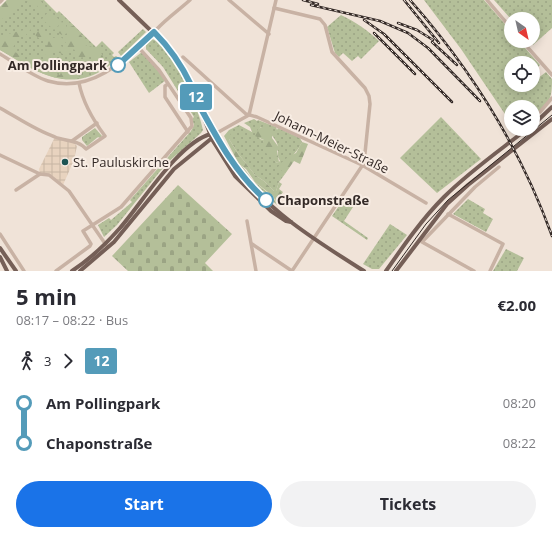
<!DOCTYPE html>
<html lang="en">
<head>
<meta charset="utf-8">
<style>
	:root { --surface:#fff; --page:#f2f2f3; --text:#2b2b33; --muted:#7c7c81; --accent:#1a73e8 }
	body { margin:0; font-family:"Open Sans",sans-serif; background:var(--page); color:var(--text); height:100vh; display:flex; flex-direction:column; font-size:15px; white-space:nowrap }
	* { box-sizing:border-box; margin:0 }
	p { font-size:13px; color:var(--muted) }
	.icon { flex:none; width:22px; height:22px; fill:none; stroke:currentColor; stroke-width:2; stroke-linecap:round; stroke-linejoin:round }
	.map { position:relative; height:271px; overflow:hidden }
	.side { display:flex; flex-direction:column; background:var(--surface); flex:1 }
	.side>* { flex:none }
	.badge { padding:0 8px; border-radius:3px; font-size:14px; line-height:26px }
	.needle { width:26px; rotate:146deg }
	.controls { position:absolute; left:504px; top:12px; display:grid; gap:8px }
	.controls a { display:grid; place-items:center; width:36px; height:36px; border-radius:50%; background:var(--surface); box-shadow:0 2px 10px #0003; font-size:20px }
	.map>.badge { position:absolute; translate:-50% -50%; box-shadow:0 0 0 2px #fff }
	.legs { display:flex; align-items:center; gap:6px; height:44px; padding:0 16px; font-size:13px }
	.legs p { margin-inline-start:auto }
	.summary { display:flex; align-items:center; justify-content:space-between; height:68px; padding:0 16px }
	h1 { font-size:22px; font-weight:700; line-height:30px }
	.primary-button { display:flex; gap:8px; margin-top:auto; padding:8px 16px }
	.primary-button a { flex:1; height:46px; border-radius:24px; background:var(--accent); color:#fff; font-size:16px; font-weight:700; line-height:46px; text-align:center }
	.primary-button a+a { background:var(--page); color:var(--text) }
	ul { padding:0 16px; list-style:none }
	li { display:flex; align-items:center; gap:14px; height:40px; font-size:15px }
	li i { display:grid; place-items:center; width:6px; height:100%; margin:0 5px; background:currentColor }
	li i::after { content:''; width:10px; height:10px; margin:-5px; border:3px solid; border-radius:50%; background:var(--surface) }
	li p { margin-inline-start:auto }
	li:first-child i { background:linear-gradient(#0000 50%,currentColor 0) }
	li:last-child i { background:linear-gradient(currentColor 50%,#0000 0) }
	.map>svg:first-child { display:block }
	.grass { fill:url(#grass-dots); fill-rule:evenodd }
	.forest { fill:url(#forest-firs) }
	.cemetery { fill:url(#cemetery-stones) }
	.garden { fill:#b4bf99 }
	.plaza { fill:url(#plaza-grid) }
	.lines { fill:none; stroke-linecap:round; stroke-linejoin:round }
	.minor { stroke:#c8b2a4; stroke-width:3.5 }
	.major { stroke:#755f57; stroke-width:4 }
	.tram { stroke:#332926; stroke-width:1 }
	.rail-casing { stroke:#332926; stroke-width:2.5 }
	.rail { stroke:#f8ede4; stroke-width:1; stroke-dasharray:3; stroke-linecap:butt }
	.line-1-casing { stroke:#fff; stroke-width:9 }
	.line-1 { stroke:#549bb9; stroke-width:6 }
	.stop-1-dot { fill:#fff; stroke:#549bb9; stroke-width:2 }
	.poi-dot { fill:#1d5453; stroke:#f8ede4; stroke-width:1.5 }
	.labels { text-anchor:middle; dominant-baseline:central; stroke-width:4; stroke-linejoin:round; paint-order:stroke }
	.stop-label { font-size:13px; font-weight:bold; fill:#332926; stroke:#f8ede4; text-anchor:end }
	.street-label { font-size:13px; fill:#332926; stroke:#f8ede4 }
	.poi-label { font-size:13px; fill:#332926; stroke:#f8ede4; text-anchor:start }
</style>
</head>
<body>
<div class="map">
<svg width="552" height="271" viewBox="0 0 552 271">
	<defs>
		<pattern id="grass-dots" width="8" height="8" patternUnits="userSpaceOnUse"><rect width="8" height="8" fill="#b4bf99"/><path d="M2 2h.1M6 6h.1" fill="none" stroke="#9ba484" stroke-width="1.8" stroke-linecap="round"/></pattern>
		<pattern id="forest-firs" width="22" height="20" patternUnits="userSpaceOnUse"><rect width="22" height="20" fill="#b4bf99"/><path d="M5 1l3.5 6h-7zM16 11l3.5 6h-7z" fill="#9ba484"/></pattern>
		<pattern id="cemetery-stones" width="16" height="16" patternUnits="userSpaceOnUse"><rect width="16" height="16" fill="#b4bf99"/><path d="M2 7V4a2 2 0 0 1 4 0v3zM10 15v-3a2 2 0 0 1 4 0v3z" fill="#9ba484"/></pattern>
		<pattern id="plaza-grid" width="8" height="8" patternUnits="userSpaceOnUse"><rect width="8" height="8" fill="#e8d3bf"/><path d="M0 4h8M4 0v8" fill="none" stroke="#c7b5a4"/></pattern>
	</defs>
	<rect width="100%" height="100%" fill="#f0e3d8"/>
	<g class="grass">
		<path d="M7,0H44L57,13L59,11L96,47L102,41L114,53L112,55L114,57L116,56L119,58C113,62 107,68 101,71C63,93 32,68 0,50V7Z"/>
		<path d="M424,0H484L511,31V41H519L540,65L533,72V63H511V85H533V82L546,72L552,79C552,102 549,101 533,117V107H511V123L461,49Z"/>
		<polygon points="494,0 552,0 552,28 533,45 530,41 533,41 533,19 511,19"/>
		<path d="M341,15C356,22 367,30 379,41L361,59L358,56L352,61L343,53L339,57L335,53L327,27Z"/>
		<polygon points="143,29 146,32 121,56 118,52"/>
		<path d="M152,39C171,44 200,111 203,130L201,133L166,164L117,225L104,237L98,225L109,218L111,220L132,202L130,200L191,131L194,125L192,119L194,117L163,67L146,49V45Z"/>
		<polygon points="142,52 166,80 149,93 129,62"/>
		<polygon points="441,117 481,159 437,193 400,158"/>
		<path d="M254,119L257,121L258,120L276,127L277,130L278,128L300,138L302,142C296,155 289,157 281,168L285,174L279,182L276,191H274L264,181L255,175L237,152L229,139V130L239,125L252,132L250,127L244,123ZM261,127C268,130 278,140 278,148C278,153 277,156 280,161L277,163C271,155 262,151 264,140L260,139L257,132Z"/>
		<polygon points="95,128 102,136 100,138 98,137 87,146 82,140 82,137"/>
		<path d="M239,164C248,171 248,176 255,182C263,189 275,197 278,206C264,193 251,179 239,164Z"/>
		<polygon points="468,199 485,209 483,213 493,219 486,232 453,214"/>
		<polygon points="343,200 353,207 344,221 368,238 367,240 332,216"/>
		<polygon points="390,224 407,235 379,269 372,269 363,264"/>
		<polygon points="506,249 524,258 517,271 493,271"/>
	</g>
	<g class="forest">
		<polygon points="7,0 24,0 0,21 0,7"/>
		<polygon points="26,0 40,0 47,9 45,12 40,12 36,3 29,3"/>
		<polygon points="62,22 66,25 67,28 73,26 79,31 79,33 88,43 85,42 85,45 99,49 107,64 96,65 96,58 89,54 86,57 76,58 74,53 75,50 72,49 63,54 53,51 50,52 51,57 49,61 45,59 46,56 43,51 48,44 43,36 40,39 35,35 38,31 43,31 53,38 57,37 63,38 58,45 63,47 67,45 64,40 69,36 68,33 62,35 57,32 57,28"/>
		<path d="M32,28L25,36L19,37L11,51L17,53L27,61L29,60L28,57L32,55L34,57H39L37,64L54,74L60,75L64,65L69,62L73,65L71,77L79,75L80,78C49,84 25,64 0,50V36Z"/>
		<polygon points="264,126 272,134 272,138 280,149 277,151 279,162 277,163 266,153 262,145 264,140 255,136 258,129"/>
		<polygon points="229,130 231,133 229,139 237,152 255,175 264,181 274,191 276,191 279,182 282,184 279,189 283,192 276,202 273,196 255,182 246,169 239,164 224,136"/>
		<path d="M302,142L308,144L300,164L294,161L285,174L278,167L280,164C284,160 290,155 296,153Z"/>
	</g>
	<polygon class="cemetery" points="178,185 232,234 205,263 213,271 128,271 112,256"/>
	<polygon class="garden" points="49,11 62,22 54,30 42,19"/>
	<polygon class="plaza" points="55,137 72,141 77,146 74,160 63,185 49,175 40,174 39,169"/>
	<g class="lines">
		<g class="minor">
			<polyline points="229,0 269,34"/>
			<polyline points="487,0 511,28"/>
			<polyline points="0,2 2,0"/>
			<polyline points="274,8 320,19 325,25 332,52 365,88 369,96 370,104 364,163 292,271"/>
			<polyline points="522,41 552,75"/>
			<path d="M0,54C15,63 32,76 48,81C93,94 127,58 156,30C166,19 179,10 190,0"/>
			<polyline points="183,57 246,114 257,117 362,165 426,203"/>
			<polyline points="168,84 165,86 165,97 188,132"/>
			<path d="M0,108C18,118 35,130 55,137C65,141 79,140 86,149L105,136C93,120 83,103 79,83"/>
			<polyline points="540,112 552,98"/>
			<polyline points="215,134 249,115 276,0"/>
			<polyline points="72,141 97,123"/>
			<polyline points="0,155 40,174 49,175 69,191 106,245"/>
			<polyline points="16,190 40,174"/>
			<polyline points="448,214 503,244 490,271"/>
			<polyline points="247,221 256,271"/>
			<polyline points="0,234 24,271"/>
			<polyline points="252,244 292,271"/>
			<polyline points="56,271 90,246 91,244 83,231 121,207 192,126 191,118 159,70 138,47"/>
			<polyline points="474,271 422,242 475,187 499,167"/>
		</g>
		<g class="major">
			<polyline points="119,0 172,51 191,85 213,141 235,176 271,211 286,221 291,222"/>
			<path d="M203,112C213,131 222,150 235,167C269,212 318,242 364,271"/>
			<polyline points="533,125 552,107"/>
			<polyline points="0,248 16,271"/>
			<polyline points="0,257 7,271"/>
			<path d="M72,271C90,259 106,244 120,228C142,203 179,142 211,134"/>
			<polyline points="80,271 114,242 174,169 212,138"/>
			<path d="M386,271C404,245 422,219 444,197C470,171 499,151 527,129"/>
			<polyline points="396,271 447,204 468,185 552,119"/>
		</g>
		<polyline class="tram" points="392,271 426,224 448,200 552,115"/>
		<defs>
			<g id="rail">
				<polyline points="303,0 318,4"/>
				<polyline points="404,0 439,43"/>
				<path d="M410,0C471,69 521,150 552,236"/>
				<polyline points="311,5 380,21 408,33 428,48 480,101"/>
				<polyline points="364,20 384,34 452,102"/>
				<polyline points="398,23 417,30 433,40"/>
				<polyline points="374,33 415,74"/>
				<polyline points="432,42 457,65"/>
			</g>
		</defs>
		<use href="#rail" class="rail-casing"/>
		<use href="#rail" class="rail"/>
	</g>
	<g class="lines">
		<defs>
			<path id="line-1" d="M118,65L154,32C170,48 181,64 191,85C194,91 196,99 199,105C218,140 236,174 266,200"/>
		</defs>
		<use href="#line-1" class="line-1-casing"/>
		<use href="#line-1" class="line-1"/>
	</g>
	<g class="stop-1-dot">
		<circle cx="118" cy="65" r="7"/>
		<circle cx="266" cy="200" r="7"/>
	</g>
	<circle class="poi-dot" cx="65" cy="162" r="4"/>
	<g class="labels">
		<g class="stop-label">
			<text x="107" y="65">Am Pollingpark</text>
			<text x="277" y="200" text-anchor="start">Chaponstraße</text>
		</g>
		<g class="street-label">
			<text transform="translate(332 142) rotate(26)">Johann-Meier-Straße</text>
		</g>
		<g class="poi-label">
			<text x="73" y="162">St. Pauluskirche</text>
		</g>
	</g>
</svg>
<div class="controls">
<a><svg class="needle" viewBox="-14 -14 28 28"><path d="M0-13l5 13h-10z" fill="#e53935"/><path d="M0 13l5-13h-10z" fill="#7c7c81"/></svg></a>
<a><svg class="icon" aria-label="locate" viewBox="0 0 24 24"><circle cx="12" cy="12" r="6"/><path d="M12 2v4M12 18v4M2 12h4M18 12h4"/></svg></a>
<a><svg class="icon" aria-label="layers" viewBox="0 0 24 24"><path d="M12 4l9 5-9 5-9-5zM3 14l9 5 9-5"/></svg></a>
</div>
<b class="badge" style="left:196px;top:97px;background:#549bb9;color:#fff">12</b>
</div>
<section class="side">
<div class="summary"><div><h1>5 min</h1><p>08:17 – 08:22 · Bus</p></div><b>€2.00</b></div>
<div class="legs"><svg class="icon" aria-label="walk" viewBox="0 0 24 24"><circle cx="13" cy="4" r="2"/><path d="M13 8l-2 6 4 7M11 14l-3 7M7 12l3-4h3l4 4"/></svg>3<svg class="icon" aria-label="forward" viewBox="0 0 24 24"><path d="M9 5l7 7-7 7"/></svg><b class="badge" style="background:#549bb9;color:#fff">12</b></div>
<ul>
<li><i style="color:#549bb9"></i><b>Am Pollingpark</b><p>08:20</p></li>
<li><i style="color:#549bb9"></i><b>Chaponstraße</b><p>08:22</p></li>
</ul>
<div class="primary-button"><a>Start</a><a>Tickets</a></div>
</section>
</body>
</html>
